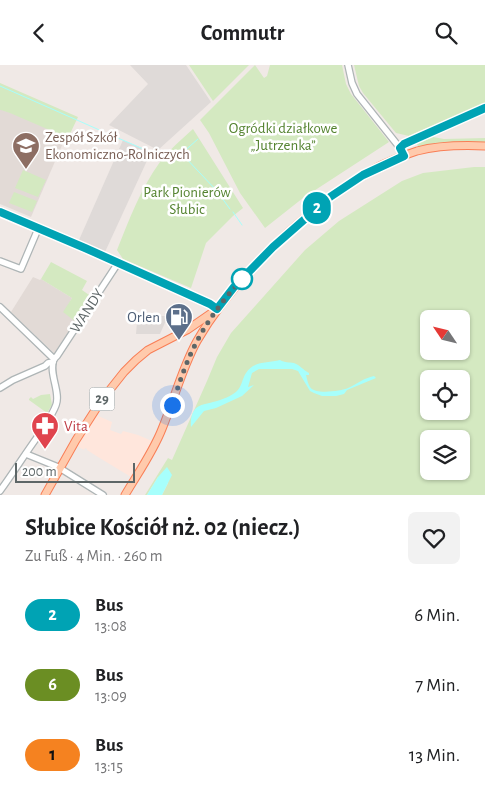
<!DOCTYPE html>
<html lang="de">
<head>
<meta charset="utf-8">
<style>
	:root { --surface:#fff; --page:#f2f2f2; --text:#202124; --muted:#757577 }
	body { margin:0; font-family:"Alegreya Sans",sans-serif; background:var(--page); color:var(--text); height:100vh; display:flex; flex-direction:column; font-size:19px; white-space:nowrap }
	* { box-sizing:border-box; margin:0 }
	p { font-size:16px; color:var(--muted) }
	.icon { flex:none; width:28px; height:28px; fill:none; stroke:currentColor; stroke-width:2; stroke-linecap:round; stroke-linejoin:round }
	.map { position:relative; height:430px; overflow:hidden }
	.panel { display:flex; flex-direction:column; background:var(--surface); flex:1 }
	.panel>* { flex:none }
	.badge { padding:0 10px; border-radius:16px; font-size:18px; line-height:32px }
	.needle { width:32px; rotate:305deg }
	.controls { position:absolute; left:420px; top:245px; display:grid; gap:10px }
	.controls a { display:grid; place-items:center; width:50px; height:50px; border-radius:8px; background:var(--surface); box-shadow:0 1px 4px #0004; font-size:25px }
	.scale { position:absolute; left:15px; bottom:12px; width:120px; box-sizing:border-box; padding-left:5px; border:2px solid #5d6667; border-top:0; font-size:14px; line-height:18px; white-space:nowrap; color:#5d6667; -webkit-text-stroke:4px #fff; paint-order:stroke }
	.you { position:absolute; width:25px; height:25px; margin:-12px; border:4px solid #fff; border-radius:50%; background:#1a73e8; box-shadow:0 0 0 8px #1a73e833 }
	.map>.badge { position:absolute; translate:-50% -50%; box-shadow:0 0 0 2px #fff }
	.round { display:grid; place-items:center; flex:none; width:52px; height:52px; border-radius:8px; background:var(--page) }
	.head { display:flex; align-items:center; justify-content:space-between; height:85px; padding:0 25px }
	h1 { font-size:24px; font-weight:700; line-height:38px }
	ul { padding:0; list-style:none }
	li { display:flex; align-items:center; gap:15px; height:70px; padding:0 25px }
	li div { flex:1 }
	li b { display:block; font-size:19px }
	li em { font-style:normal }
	li .badge { min-width:55px; font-weight:700; text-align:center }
	header { display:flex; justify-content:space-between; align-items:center; height:65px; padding:0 25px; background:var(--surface); font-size:22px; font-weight:700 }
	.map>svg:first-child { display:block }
	.commercial { fill:#ffe6dc }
	.industrial { fill:#dfdad8 }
	.education { fill:#e2dad6 }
	.green { fill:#d4e9c1; fill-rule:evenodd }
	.water { fill:#a7fffc }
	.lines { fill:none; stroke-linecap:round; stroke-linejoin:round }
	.stream { stroke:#a7fffc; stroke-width:1 }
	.minor-casing { stroke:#aeb5b6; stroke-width:8 }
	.major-casing { stroke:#f97e56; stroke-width:9 }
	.minor { stroke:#fff; stroke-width:5.5 }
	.major { stroke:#ffcaac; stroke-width:7 }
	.line-casing { stroke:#fff; stroke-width:11 }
	.line { stroke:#00a3b4; stroke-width:8 }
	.walk { stroke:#5d6667; stroke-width:5; stroke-dasharray:0 9 }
	.stop-dot { fill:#fff; stroke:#00a3b4; stroke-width:2.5 }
	.labels { text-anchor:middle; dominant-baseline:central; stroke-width:5; stroke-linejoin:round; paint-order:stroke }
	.shield { fill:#fff; stroke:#8e9495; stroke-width:1 }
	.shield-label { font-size:14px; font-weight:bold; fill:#5d6667 }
	.park-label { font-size:15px; fill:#548330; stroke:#fff }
	.education-label { font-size:15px; fill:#785e54; stroke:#fff; text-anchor:start }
	.street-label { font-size:15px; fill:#5d6667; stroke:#fff }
	.service-label { font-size:15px; fill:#4e5e75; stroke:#fff; text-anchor:end }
	.health-label { font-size:15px; fill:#be3a42; stroke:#fff; text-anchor:start }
</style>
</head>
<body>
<header><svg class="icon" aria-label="back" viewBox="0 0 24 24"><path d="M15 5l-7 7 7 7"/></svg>Commutr<svg class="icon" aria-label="search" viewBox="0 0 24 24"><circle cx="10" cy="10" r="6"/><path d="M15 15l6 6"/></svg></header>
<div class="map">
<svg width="485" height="430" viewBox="0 0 485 430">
	<rect width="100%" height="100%" fill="#f0e9e6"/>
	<polygon class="commercial" points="96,350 112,357 110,365 121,369 123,366 138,370 152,376 131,412 98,392 87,385 87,384 85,383 84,385 77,381"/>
	<g class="industrial">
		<polygon points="130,0 186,0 211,37 158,85 109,60 148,19"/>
		<polygon points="123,75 151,87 105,187 79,175"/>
		<polygon points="139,251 168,251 160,269 136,269 137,257"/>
	</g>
	<g class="education">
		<polygon points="0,43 66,71 31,152 0,139"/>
		<polygon points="33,212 40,215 41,214 72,233 64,247 76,257 55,289 11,247"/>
	</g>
	<g class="green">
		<polygon points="189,0 249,0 213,36"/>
		<polygon points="255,0 264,13 267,11 270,0 342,0 346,19 351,29 389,77 303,133 265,163 240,128 209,68 200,55"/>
		<polygon points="354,0 485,0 485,38 409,71 396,68 363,28 359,21"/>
		<polygon points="0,18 78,52 68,73 10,48 1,45 0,45"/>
		<path d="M193,64L243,143L233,151L206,178L191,223L123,194L117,185C129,155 141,123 160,97C169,85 182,74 193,64Z"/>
		<polygon points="433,72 444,74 485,73 485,79 419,83 417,79"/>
		<path d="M474,102H485V430H162L168,418L158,412L147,430H145L168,393L172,395L207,316L217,292L231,268L305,185L339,156L402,116L423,108ZM429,254H461V286H429ZM429,314H461V346H429ZM429,374H461V406H429Z"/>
		<polygon points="23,105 46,115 38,132 15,123"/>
		<polygon points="14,127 37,136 32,147 9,138"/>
		<polygon points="51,197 87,216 82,225 92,232 76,257 63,247 72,233 41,214"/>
		<polygon points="50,329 52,340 47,348 29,335 29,334 31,332 33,334 41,330"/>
	</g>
	<g class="water">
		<path d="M280,295C285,298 289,297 294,298C300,300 303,305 309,308V310H306C307,314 308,319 310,322C315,330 341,326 348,323C357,319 364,313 374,311L376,313L347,325L344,329L336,331H322L314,328L310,326L298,306L292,304H259L252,308L248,322L254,320L242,331L216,343L204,346L191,362C190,351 193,341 205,339C208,338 211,338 213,337C221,335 232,331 237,326C242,321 242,314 246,308C253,296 268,298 280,295Z"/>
		<polygon points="167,402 172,410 162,430 147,430 158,412"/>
	</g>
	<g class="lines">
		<g class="stream">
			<polyline points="0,21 104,67"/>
			<polyline points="111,70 157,90"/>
			<polyline points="182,89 216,125 230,144"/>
			<polyline points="164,93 172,97 198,74"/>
			<polyline points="233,147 242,160"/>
		</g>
		<defs>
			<g id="minor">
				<polyline points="348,0 352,18 357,29 400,83 403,91"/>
				<polyline points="400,83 405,79 485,43"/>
				<polyline points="0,147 153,213 210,239 217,244"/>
				<polyline points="0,196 21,204 38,164"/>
				<polyline points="0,242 54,294"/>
				<polyline points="54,294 57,291 118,198"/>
				<polyline points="0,323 13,315 45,301 48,298 53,297"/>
				<polyline points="26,389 58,402 103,430"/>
				<path d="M0,426C13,408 25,389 38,371C44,361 52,351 56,340C61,327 48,308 54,294"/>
			</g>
			<g id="major">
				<polyline points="45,430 76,375 101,336 124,307 136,295 148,285 187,265 213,247"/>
				<path d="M125,430C138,408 153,387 162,364C174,335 182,303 197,276C220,236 251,202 284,171C325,134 364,102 417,86C440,80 462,80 485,81"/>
			</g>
		</defs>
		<use href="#minor" class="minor-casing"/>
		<use href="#major" class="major-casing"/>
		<use href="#minor" class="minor"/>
		<use href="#major" class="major"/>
	</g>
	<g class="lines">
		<defs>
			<polyline id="line" points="0,147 85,183 210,239 217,244 234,222 273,182 330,132 363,110 404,91 400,83 404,79 485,43"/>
		</defs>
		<use href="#line" class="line-casing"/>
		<use href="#line" class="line"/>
		<path class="walk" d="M172,340C179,319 186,297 196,278C209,253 226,231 245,211L242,214"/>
	</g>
	<defs>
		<symbol id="school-pin" viewBox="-11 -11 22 30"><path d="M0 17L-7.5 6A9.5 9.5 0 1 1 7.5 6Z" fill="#8d6e63" stroke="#fff"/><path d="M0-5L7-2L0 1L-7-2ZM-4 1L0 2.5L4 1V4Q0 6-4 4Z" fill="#fff"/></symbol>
		<symbol id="fuel-pin" viewBox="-11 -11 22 30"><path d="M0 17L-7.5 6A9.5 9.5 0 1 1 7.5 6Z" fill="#5c6f8a" stroke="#fff"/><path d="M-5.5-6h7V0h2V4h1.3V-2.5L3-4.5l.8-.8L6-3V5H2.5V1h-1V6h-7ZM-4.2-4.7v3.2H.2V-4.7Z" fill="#fff"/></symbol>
		<symbol id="pharmacy-pin" viewBox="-11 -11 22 30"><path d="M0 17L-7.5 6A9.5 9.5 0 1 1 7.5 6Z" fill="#e0444e" stroke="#fff"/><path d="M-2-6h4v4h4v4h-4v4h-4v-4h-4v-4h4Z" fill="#fff"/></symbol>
	</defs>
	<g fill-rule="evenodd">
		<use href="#school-pin" x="10" y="65" width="32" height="43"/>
		<use href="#fuel-pin" x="163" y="236" width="32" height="43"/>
		<use href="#pharmacy-pin" x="29" y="345" width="32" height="43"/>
	</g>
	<circle class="stop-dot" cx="242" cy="214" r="10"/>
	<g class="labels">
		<rect class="shield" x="89.5" y="322.5" width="25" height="23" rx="4"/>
		<g class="shield-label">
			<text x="102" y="334">29</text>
		</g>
		<g class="park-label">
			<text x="283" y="63">Ogródki działkowe<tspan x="283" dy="17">„Jutrzenka”</tspan></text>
			<text x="187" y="127">Park Pionierów<tspan x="187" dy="17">Słubic</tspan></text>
		</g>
		<g class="education-label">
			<text x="45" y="72">Zespół Szkół<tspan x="45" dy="17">Ekonomiczno-Rolniczych</tspan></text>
		</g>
		<g class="street-label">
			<text transform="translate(87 246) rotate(-57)">WANDY</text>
		</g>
		<g class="service-label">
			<text x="160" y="252">Orlen</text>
		</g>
		<g class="health-label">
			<text x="64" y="361">Vita</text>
		</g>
	</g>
</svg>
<div class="controls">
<a><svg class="needle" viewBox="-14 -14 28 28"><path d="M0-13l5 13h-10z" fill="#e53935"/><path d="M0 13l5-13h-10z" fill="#757577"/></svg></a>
<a><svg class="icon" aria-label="locate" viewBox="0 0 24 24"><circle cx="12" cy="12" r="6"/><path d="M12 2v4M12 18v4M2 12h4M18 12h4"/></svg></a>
<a><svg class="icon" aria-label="layers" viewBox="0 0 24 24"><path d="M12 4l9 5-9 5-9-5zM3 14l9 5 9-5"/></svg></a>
</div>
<div class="scale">200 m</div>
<div class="you" style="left:172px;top:340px"></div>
<b class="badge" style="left:317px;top:143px;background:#00a3b4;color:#fff">2</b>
</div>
<section class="panel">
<div class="head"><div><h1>Słubice Kościół nż. 02 (niecz.)</h1><p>Zu Fuß · 4 Min. · 260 m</p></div><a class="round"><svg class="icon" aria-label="heart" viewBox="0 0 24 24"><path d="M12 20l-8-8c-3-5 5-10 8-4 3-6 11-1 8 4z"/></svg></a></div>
<ul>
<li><span class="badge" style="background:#00a3b4;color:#fff">2</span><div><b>Bus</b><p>13:08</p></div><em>6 Min.</em></li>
<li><span class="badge" style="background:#6b8e23;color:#fff">6</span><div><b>Bus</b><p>13:09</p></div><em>7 Min.</em></li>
<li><span class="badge" style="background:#f58220;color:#111">1</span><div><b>Bus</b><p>13:15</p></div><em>13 Min.</em></li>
</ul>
</section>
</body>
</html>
